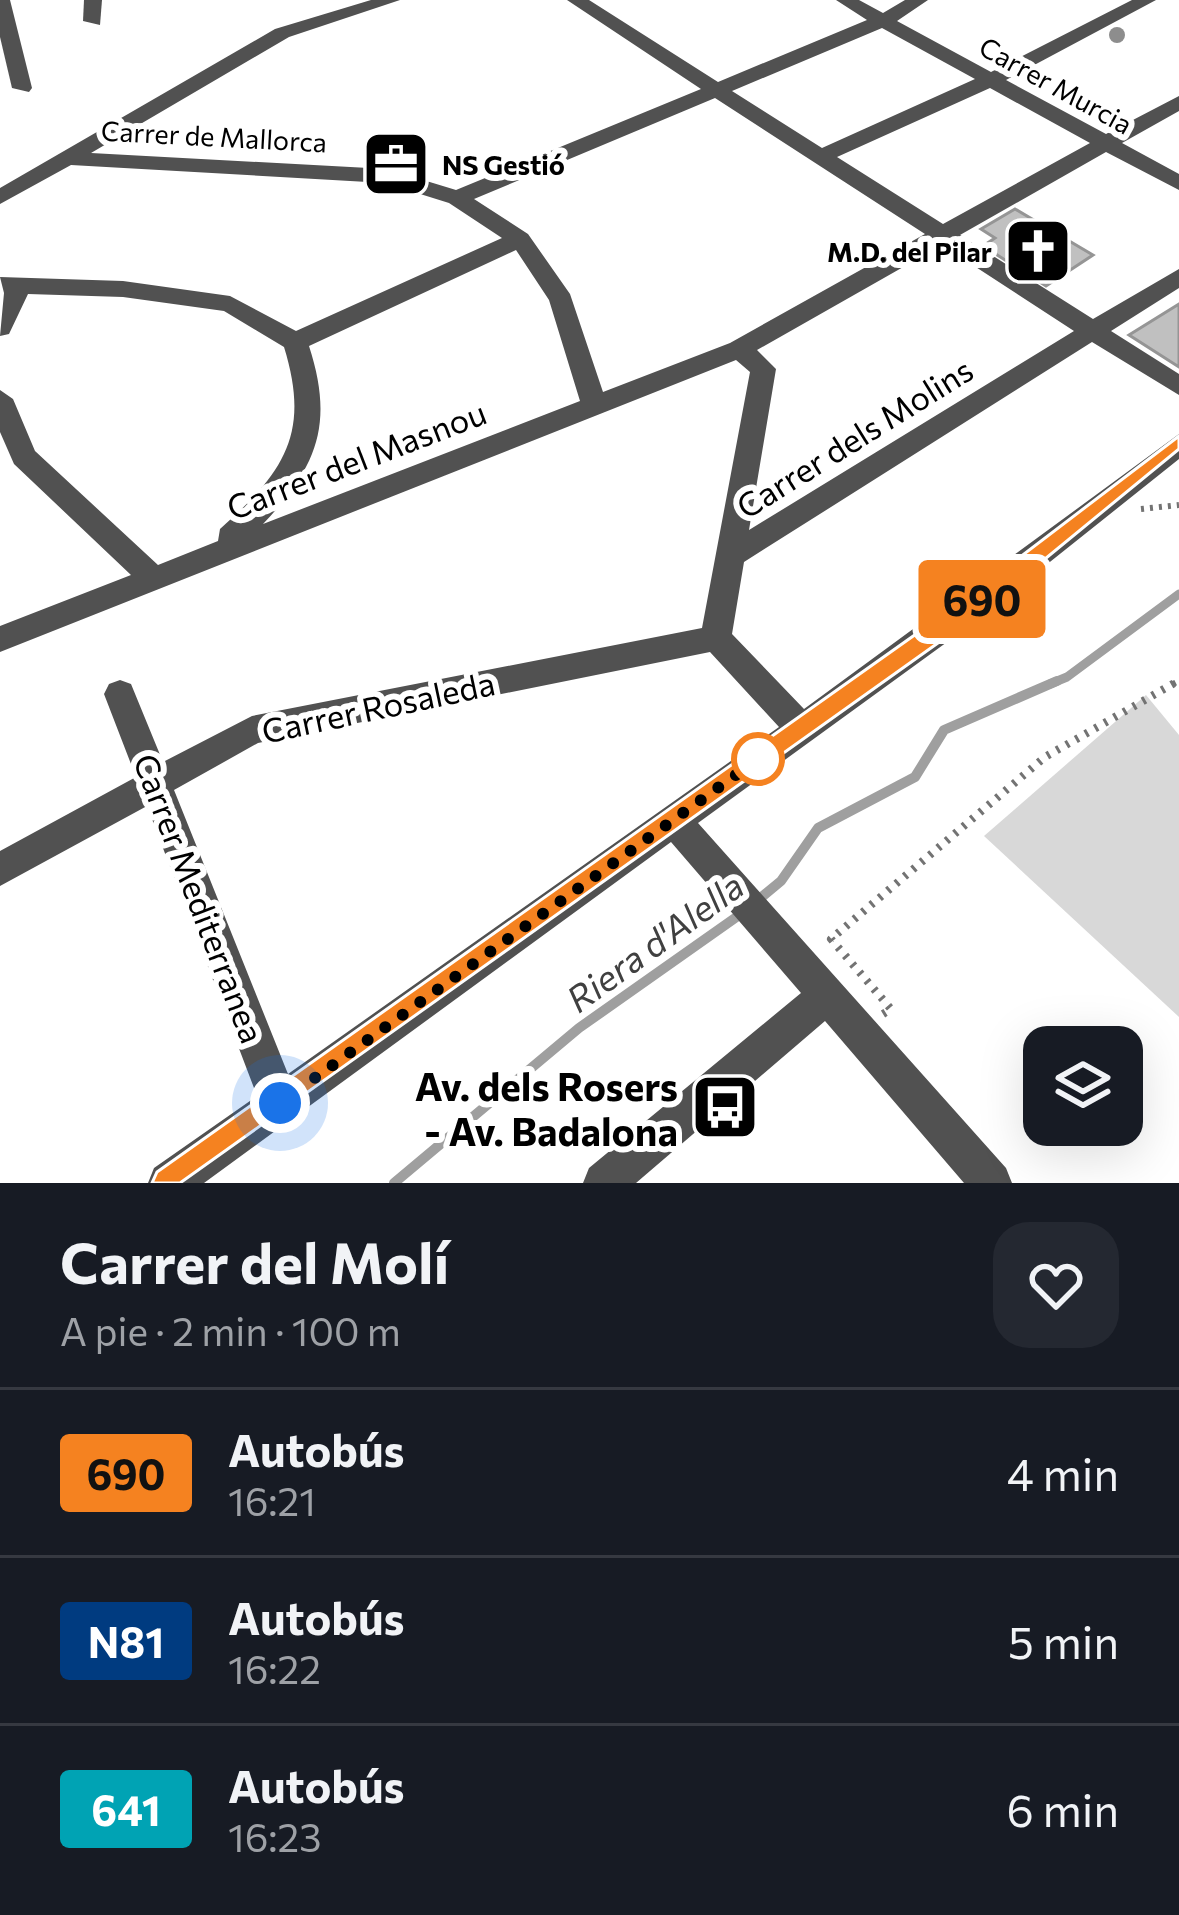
<!DOCTYPE html>
<html lang="es">
<head>
<meta charset="utf-8">
<style>
	:root { --surface:#171b24; --page:#242831; --text:#f1f3f6; --muted:#9ea1a6; --line:#363941 }
	body { margin:0; font-family:Commissioner,sans-serif; background:var(--page); color:var(--text); height:100vh; display:flex; flex-direction:column; font-size:45px; white-space:nowrap }
	* { box-sizing:border-box; margin:0 }
	p { font-size:39px; color:var(--muted) }
	.icon { flex:none; width:66px; height:66px; fill:none; stroke:currentColor; stroke-width:2; stroke-linecap:round; stroke-linejoin:round }
	.map { position:relative; height:1183px; overflow:hidden }
	.drawer { display:flex; flex-direction:column; background:var(--surface); flex:1 }
	.drawer>* { flex:none }
	.badge { padding:0 24px; border-radius:9px; font-size:42px; line-height:78px }
	.fabs { position:absolute; left:1023px; top:1026px; display:grid; gap:24px }
	.fabs a { display:grid; place-items:center; width:120px; height:120px; border-radius:24px; background:var(--surface); box-shadow:0 12px 48px #0002; font-size:60px }
	.you { position:absolute; width:60px; height:60px; margin:-30px; border:9px solid #fff; border-radius:50%; background:#1a73e8; box-shadow:0 0 0 18px #1a73e833 }
	.map>.badge { position:absolute; translate:-50% -50%; box-shadow:0 0 0 6px #fff }
	.round { display:grid; place-items:center; flex:none; width:126px; height:126px; border-radius:36px; background:var(--page) }
	.overview { display:flex; align-items:center; justify-content:space-between; height:204px; padding:0 60px }
	h1 { font-size:57px; font-weight:700; line-height:90px }
	ul { padding:0; list-style:none }
	li { display:flex; align-items:center; gap:36px; height:168px; padding:0 60px; border-top:3px solid var(--line) }
	li div { flex:1 }
	li b { display:block; font-size:45px }
	li em { font-style:normal }
	li .badge { min-width:132px; font-weight:700; text-align:center }
	.map>svg:first-child { display:block }
	.green { fill:#d8d8d8 }
	.lines { fill:none; stroke-linecap:round; stroke-linejoin:round }
	.stream-far1 { stroke:#9f9f9f; stroke-width:9 }
	.stream { stroke:#9f9f9f; stroke-width:10 }
	.building { fill:#c0c0c0; stroke:#959595; stroke-width:3 }
	.path-far1 { stroke:#737373; stroke-width:6; stroke-dasharray:3 6; stroke-linecap:butt }
	.path { stroke:#737373; stroke-width:8; stroke-dasharray:3 8; stroke-linecap:butt }
	.minor { fill:#515151; fill-rule:evenodd }
	.tree { fill:#8d8d8d }
	.line { fill:#f58220; stroke:#fff; stroke-width:3 }
	.walk { stroke:#000; stroke-width:12; stroke-dasharray:0 21.6 }
	.stop-dot { fill:#fff; stroke:#f58220; stroke-width:6 }
	.labels { text-anchor:middle; dominant-baseline:central; stroke-width:12; stroke-linejoin:round; paint-order:stroke }
	.far-street-label { font-size:27px; fill:#000; stroke:#fff }
	.far-poi-label { font-size:27px; font-weight:bold; fill:#000; stroke:#fff; text-anchor:start }
	.street-label { font-size:33px; fill:#000; stroke:#fff }
	.water-label { font-size:36px; font-style:italic; fill:#404040; stroke:#fff }
	.near-poi-label { font-size:39px; font-weight:bold; fill:#000; stroke:#fff; text-anchor:end }
</style>
</head>
<body>
<div class="map">
<svg width="1179" height="1183" viewBox="0 0 1179 1183">
	<rect width="100%" height="100%" fill="#fff"/>
	<polygon class="green" points="1146,695 1179,735 1179,1017 984,836"/>
	<g class="lines">
		<polyline class="stream-far1" points="1050,684 1067,677 1179,594"/>
		<g class="stream">
			<polyline points="758,900 781,881 818,828 915,777 944,730 1057,681"/>
			<polyline points="394,1183 579,1028 745,911"/>
		</g>
	</g>
	<g class="building">
		<polygon points="1015,209 1093,255 1046,286 983,246 995,238 981,229"/>
		<polygon points="1179,304 1179,367 1129,335"/>
	</g>
	<g class="lines">
		<g class="path-far1">
			<polyline points="1141,509 1179,505"/>
			<polyline points="1173,684 1179,681"/>
		</g>
		<polyline class="path" points="883,1014 891,1009 831,939 1045,757 1178,681"/>
		<g class="minor">
			<polygon points="0,0 10,0 32,88 29,92 12,88 0,37"/>
			<polygon points="84,0 102,0 100,25 83,21"/>
			<path d="M371,0H400L289,37L91,153L387,169L456,190L701,89L567,0H589L718,82L867,20L836,0H859L883,13L905,0H928L897,21L991,72L1132,0H1156L1006,80L1106,134L1179,96V111L1122,143L1179,174V190L1106,152L960,235L1093,319L1179,269V288L1111,331L1179,374V395L1092,342L744,562L732,634L804,709L1179,434V459L976,621L698,823L1006,1168L1012,1183H964L825,1021L636,1183H583L589,1168L801,993L671,842L204,1183H148L154,1168L257,1096L147,806L0,886V851L136,777L104,694L109,684L120,680L131,684L163,762L252,716L702,628L750,372L736,360L0,652V626L131,575L14,464L0,432V390L13,399L35,451L158,565L218,541L220,529C284,472 311,434 284,347L224,311L123,297L28,294L9,334L0,336L4,293L0,277L123,281L230,296L296,331L502,238L449,203L385,183L71,165L0,204V188L275,29ZM882,28L975,79L822,148L732,91ZM990,88L1090,143L943,224L837,157ZM715,98L925,234L730,343L603,392L570,294L528,234L474,199ZM942,245L1074,331L749,530L776,369L757,350ZM516,250L549,300L580,401L263,524C318,466 334,423 309,346ZM710,652L779,727L288,1074L174,790L258,743Z"/>
		</g>
	</g>
	<circle class="tree" cx="1117" cy="35" r="8"/>
	<polygon class="line" points="1179,436 1179,449 973,618 180,1183 152,1183 157,1172 957,605"/>
	<g class="lines">
		<polyline class="walk" points="280,1103 758,759"/>
	</g>
	<defs>
		<symbol id="office-square" viewBox="-11 -11 22 22"><rect x="-9" y="-9" width="18" height="18" rx="4" fill="#000" stroke="#fff"/><path d="M-6-3h4V-5.5h4V-3h4V5H-6ZM-1-4.5V-3h2v-1.5ZM-6 0V1H6V0Z" fill="#fff"/></symbol>
		<symbol id="church-square" viewBox="-11 -11 22 22"><rect x="-9" y="-9" width="18" height="18" rx="4" fill="#000" stroke="#fff"/><path d="M-1.2-6h2.4v3.5h3.3v2.4h-3.3V6h-2.4V-.1h-3.3v-2.4h3.3Z" fill="#fff"/></symbol>
		<symbol id="bus-square" viewBox="-11 -11 22 22"><rect x="-9" y="-9" width="18" height="18" rx="4" fill="#000" stroke="#fff"/><path d="M-5-6H5V4H4V6H2V4H-2V6H-4V4H-5ZM-3.5-4V0h7V-4ZM-3.5 1.2v1.5H-2V1.2ZM2 1.2v1.5H3.5V1.2Z" fill="#fff"/></symbol>
	</defs>
	<g fill-rule="evenodd">
		<use href="#office-square" x="358" y="126" width="76" height="76"/>
		<use href="#church-square" x="1000" y="213" width="76" height="76"/>
		<use href="#bus-square" x="687" y="1069" width="76" height="76"/>
	</g>
	<circle class="stop-dot" cx="758" cy="759" r="24"/>
	<g class="labels">
		<g class="far-street-label">
			<text transform="translate(1056 85) rotate(29)">Carrer Murcia</text>
			<text transform="translate(214 136) rotate(3)">Carrer de Mallorca</text>
		</g>
		<g class="far-poi-label">
			<text x="442" y="164">NS Gestió</text>
			<text x="992" y="251" text-anchor="end">M.D. del Pilar</text>
		</g>
		<g class="street-label">
			<text transform="translate(854 437) rotate(-32)">Carrer dels Molins</text>
			<text transform="translate(356 459) rotate(-21)">Carrer del Masnou</text>
			<text transform="translate(378 706) rotate(-12)">Carrer Rosaleda</text>
			<text transform="translate(200 898) rotate(69)">Carrer Mediterranea</text>
		</g>
		<g class="water-label">
			<text transform="translate(654 941) rotate(-36)">Riera d'Alella</text>
		</g>
		<g class="near-poi-label">
			<text x="678" y="1085">Av. dels Rosers<tspan x="678" dy="45">- Av. Badalona</tspan></text>
		</g>
	</g>
</svg>
<div class="fabs">
<a><svg class="icon" aria-label="layers" viewBox="0 0 24 24"><path d="M12 4l9 5-9 5-9-5zM3 14l9 5 9-5"/></svg></a>
</div>
<div class="you" style="left:280px;top:1103px"></div>
<b class="badge" style="left:982px;top:599px;background:#f58220;color:#111">690</b>
</div>
<section class="drawer">
<div class="overview"><div><h1>Carrer del Molí</h1><p>A pie · 2 min · 100 m</p></div><a class="round"><svg class="icon" aria-label="heart" viewBox="0 0 24 24"><path d="M12 20l-8-8c-3-5 5-10 8-4 3-6 11-1 8 4z"/></svg></a></div>
<ul>
<li><span class="badge" style="background:#f58220;color:#111">690</span><div><b>Autobús</b><p>16:21</p></div><em>4 min</em></li>
<li><span class="badge" style="background:#003b80;color:#fff">N81</span><div><b>Autobús</b><p>16:22</p></div><em>5 min</em></li>
<li><span class="badge" style="background:#00a3b4;color:#fff">641</span><div><b>Autobús</b><p>16:23</p></div><em>6 min</em></li>
</ul>
</section>
</body>
</html>
